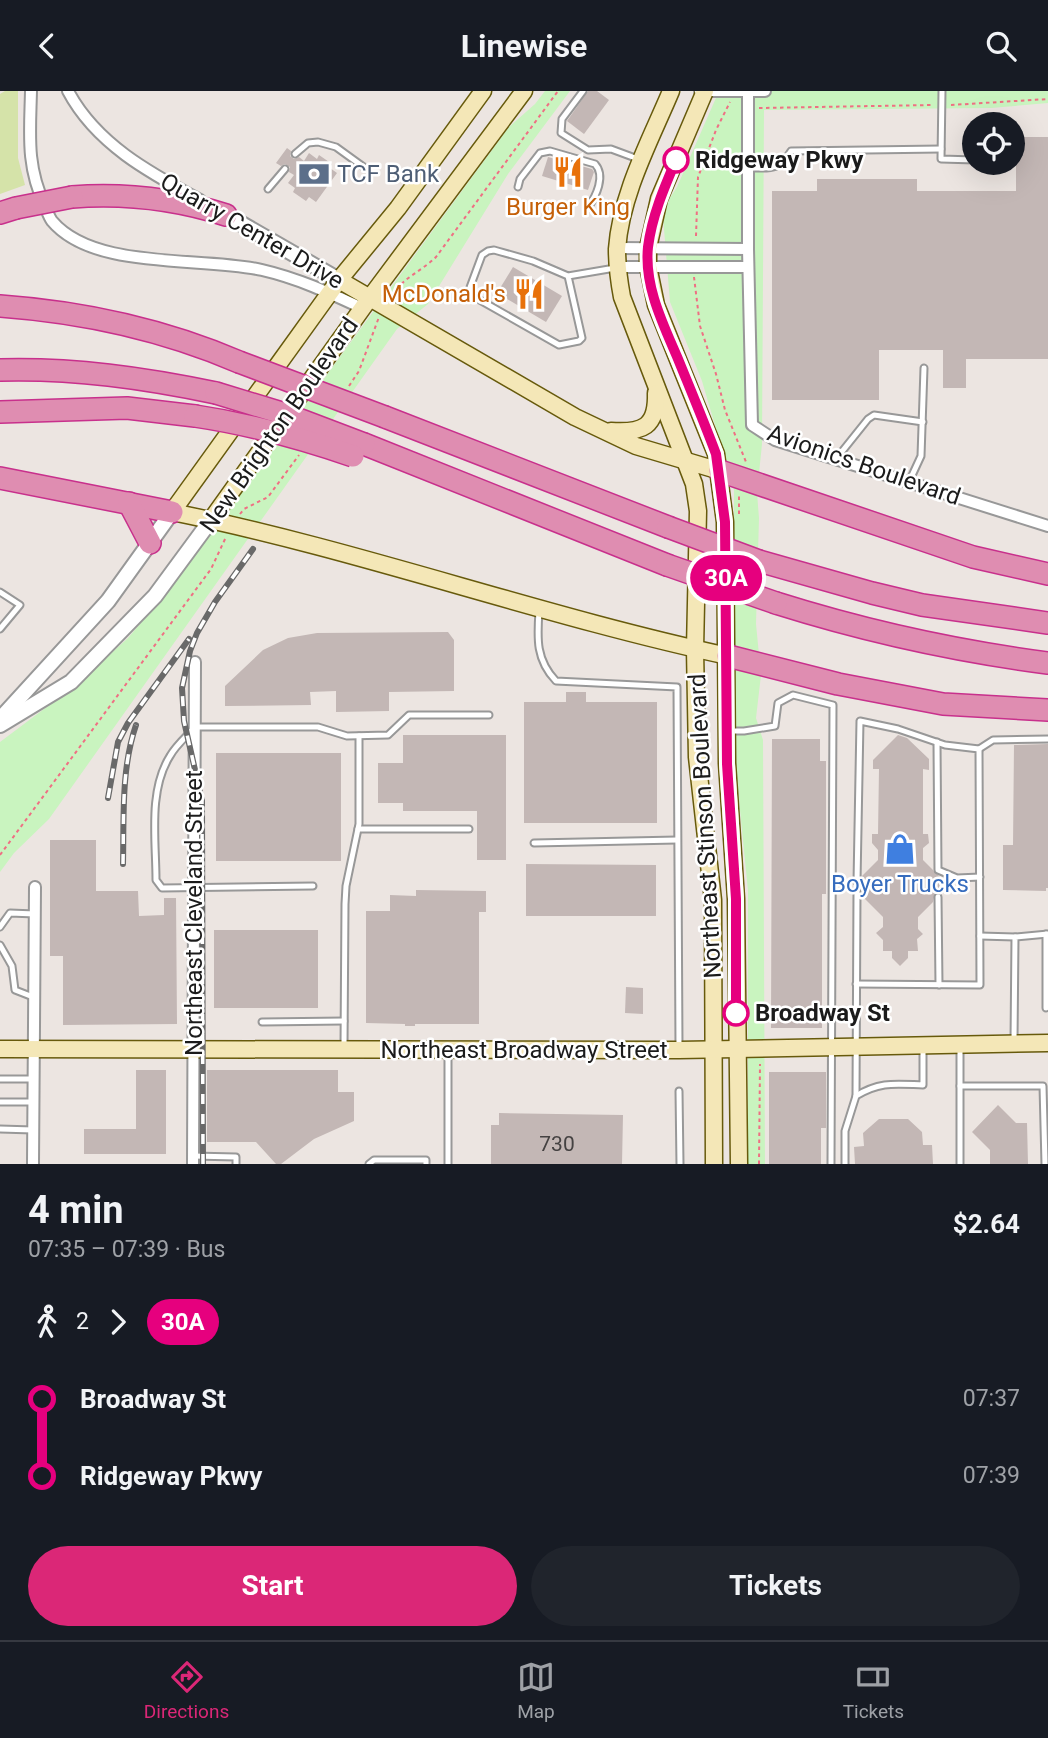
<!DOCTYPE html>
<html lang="en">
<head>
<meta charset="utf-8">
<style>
	:root { --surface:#171b24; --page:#20242c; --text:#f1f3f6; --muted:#9ea1a6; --line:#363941; --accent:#db2777 }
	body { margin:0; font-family:Roboto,sans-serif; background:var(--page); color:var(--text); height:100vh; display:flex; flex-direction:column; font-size:26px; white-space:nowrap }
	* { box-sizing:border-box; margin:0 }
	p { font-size:23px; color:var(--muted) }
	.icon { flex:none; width:38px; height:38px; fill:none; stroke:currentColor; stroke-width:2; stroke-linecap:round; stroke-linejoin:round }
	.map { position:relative; height:1073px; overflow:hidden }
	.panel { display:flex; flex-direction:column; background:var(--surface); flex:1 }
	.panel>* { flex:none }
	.badge { padding:0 14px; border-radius:23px; font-size:24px; line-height:46px }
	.buttons { position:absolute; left:962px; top:21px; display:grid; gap:14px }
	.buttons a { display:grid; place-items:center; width:63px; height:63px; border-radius:50%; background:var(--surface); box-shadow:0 7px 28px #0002; font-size:35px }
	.map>.badge { position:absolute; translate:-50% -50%; box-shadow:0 0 0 4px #fff }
	.legs { display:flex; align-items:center; gap:10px; height:77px; padding:0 28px; font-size:23px }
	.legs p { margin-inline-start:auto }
	.headline { display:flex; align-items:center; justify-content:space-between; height:119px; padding:0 28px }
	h1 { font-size:38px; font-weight:700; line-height:52px }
	.action { display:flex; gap:14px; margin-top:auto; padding:14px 28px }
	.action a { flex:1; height:80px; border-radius:42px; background:var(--accent); color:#fff; font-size:28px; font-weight:700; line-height:80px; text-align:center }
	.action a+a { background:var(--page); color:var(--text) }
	ul { padding:0 28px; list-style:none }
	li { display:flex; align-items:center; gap:24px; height:77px; font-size:26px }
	li i { display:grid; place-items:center; width:10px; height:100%; margin:0 9px; background:currentColor }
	li i::after { content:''; width:18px; height:18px; margin:-9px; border:5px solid; border-radius:50%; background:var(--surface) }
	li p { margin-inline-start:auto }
	li:first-child i { background:linear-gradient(#0000 50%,currentColor 0) }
	li:last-child i { background:linear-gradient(currentColor 50%,#0000 0) }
	header { display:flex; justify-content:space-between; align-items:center; height:91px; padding:0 28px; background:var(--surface); font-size:32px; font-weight:700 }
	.tabs { display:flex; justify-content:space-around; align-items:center; height:98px; border-top:2px solid var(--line); background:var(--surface); font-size:19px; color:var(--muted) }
	.tabs a { display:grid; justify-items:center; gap:4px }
	.tabs .current { color:var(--accent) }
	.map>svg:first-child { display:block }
	.grass { fill:#d5e3a9 }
	.park { fill:#c9f4bf }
	.building { fill:#c3b7b5 }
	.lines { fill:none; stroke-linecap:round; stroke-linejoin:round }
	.service-casing { stroke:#989898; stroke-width:9 }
	.minor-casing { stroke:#989898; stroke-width:14 }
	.tertiary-casing { stroke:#989898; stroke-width:18 }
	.secondary-casing { stroke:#675a0c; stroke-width:19 }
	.motorway-casing { stroke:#c8308c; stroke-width:24 }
	.path { stroke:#ef6f83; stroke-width:2; stroke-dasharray:3.5 3.5; stroke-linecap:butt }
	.service { stroke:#fff; stroke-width:5 }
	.minor { stroke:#fff; stroke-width:10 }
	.tertiary { stroke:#fff; stroke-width:14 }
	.secondary { stroke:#f4e7b7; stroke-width:16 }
	.motorway { stroke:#df8db1; stroke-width:21 }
	.rail-casing { stroke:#696969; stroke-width:6 }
	.rail { stroke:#fff; stroke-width:3.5; stroke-dasharray:10; stroke-linecap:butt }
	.motorway-bridge-casing { stroke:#c8308c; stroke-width:24; stroke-linecap:butt }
	.motorway-bridge { stroke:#df8db1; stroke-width:21 }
	.line-1-casing { stroke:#fff; stroke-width:16 }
	.line-1 { stroke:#e6007e; stroke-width:10 }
	.stop-1-dot { fill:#fff; stroke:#e6007e; stroke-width:3.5 }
	.labels { text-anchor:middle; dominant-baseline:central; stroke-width:5; stroke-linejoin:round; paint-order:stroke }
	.number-label { font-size:21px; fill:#454242 }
	.stop-label { font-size:24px; font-weight:bold; fill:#1b1b1b; stroke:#fff; text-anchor:start }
	.service-label { font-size:24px; fill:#4e5e75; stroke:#fff; text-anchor:start }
	.food-label { font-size:24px; fill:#c56008; stroke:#fff }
	.street-label { font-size:24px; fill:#1b1b1b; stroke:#fff }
	.shop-label { font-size:24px; fill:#366cbe; stroke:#fff }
</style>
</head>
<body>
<header><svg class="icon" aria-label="back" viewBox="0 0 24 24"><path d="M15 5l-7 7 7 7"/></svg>Linewise<svg class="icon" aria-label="search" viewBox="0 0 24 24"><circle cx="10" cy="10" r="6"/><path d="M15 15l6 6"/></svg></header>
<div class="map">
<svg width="1048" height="1073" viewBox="0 0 1048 1073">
	<rect width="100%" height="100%" fill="#ece5e1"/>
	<polygon class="grass" points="5,0 18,0 18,67 25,94 0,103 0,3"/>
	<g class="park">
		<polygon points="545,0 570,0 508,83 428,213 397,238 49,728 14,762 0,781 0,651 76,594 128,547 170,497 509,36 535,13"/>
		<polygon points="719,0 1048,0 1048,12 991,17 764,19 762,353 757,402 759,427 756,533 761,584 756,627 763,649 765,1073 748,1073 748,800 735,668 734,399 702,290 670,211 663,126 666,113 677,96"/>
	</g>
	<g class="building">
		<polygon points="588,0 597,0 609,9 584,43 567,30"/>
		<polygon points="1016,46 1048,46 1048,268 966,268 966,297 943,297 943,259 879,259 879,309 772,309 772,100 817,100 817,88 917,88 917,100 1016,100"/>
		<polygon points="287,57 291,60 290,65 294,68 299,66 304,70 309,62 317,68 319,64 332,73 330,77 337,82 316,111 309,106 306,110 293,101 295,97 288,92 294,84 289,81 290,76 285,73 281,75 276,72"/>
		<polygon points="548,66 592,78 594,81 588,99 542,85"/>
		<polygon points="513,176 562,205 546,231 497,202"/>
		<polygon points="448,541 454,549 454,600 389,601 389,620 336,621 336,600 310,601 311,614 225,615 225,595 263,559 288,547 317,542"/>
		<polygon points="566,601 586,601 586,611 657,611 657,732 524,732 524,611 566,611"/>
		<polygon points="403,644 506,644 506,769 477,769 477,720 403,720 403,712 378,712 378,672 403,672"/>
		<polygon points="898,644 907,647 929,668 929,679 923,678 923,743 928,743 929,752 923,757 923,769 949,795 942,802 935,802 933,811 918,826 918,838 923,843 917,848 918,860 908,860 908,867 900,875 892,867 892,860 883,860 883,849 876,842 883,836 883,826 862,805 860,795 862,785 878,769 878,759 872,752 872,743 878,743 879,678 873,678 873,669"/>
		<polygon points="772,648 820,648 820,670 826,670 826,803 822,803 822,937 771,937"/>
		<polygon points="1048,653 1048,797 1046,797 1046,800 1003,799 1003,754 1013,754 1014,654"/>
		<rect x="216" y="662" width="125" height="108"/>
		<polygon points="50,749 96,749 96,800 138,800 139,825 164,824 164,807 176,807 177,933 63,934 63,865 50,865"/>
		<polygon points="526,773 656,774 656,825 526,825"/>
		<polygon points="416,799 486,800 486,821 479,821 479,933 415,933 415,935 405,935 405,933 366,932 366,820 390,820 390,804 416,805"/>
		<rect x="214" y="839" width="104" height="78"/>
		<polygon points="626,896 643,897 643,923 625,922"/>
		<polygon points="136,979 166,979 166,1063 84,1063 84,1038 136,1038"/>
		<polygon points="207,979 338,979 338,1001 354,1001 354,1030 314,1048 281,1073 276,1073 256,1051 207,1051"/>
		<polygon points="769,981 826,981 826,1037 821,1037 821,1073 769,1073"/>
		<polygon points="998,1014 1016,1032 1027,1032 1028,1073 990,1073 990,1059 972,1041"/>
		<polygon points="499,1022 623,1024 622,1073 491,1073 491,1034 499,1034"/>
		<polygon points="879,1028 908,1028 922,1041 923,1054 932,1054 933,1073 855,1073 854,1056 864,1055 863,1042"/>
	</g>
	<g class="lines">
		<defs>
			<g id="service">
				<polyline points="583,0 562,28 561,42 588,59 611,58 638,68"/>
				<polyline points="942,0 941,68 975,69"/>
				<polyline points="295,63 308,52 318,51 336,56 365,77"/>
				<path d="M749,77C770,77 779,80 791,60L941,58"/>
				<path d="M518,96L520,88L540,62L550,60L595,73C606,85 596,105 588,117"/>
				<polyline points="268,98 285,78"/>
				<polyline points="568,185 582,247 579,250 559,254 471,204 469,199 482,164 488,160 494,159 533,170 568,185 615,177"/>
				<polyline points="836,368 868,328 874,324 923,331"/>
				<polyline points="909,391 921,365 924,277"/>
				<polyline points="0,501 20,514 0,538"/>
				<path d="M539,520C537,548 536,569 556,590L677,596L679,956"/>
				<polyline points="731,640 744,640 775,635 778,612 793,604 833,614 831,1073"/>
				<polyline points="937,651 938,779 957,787 980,786"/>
				<polyline points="979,658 993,649 1048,648"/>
				<polyline points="358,738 469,738"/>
				<polyline points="534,752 677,749"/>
				<path d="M313,795L162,797L156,789C156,749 148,700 170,665C176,654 187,645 195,636H318L347,645L388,644L409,624H489"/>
				<polyline points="938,806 939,894"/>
				<polyline points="0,836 10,822 35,823"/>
				<polyline points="1046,843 1046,917"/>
				<polyline points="980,845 1015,846"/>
				<polyline points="0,854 12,875 15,899 33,906"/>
				<polyline points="856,893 980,894 979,658 945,654 898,638 860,630 857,791"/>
				<polyline points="262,931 344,930"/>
				<polyline points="1014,950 1015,846 1048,843"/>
				<polyline points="344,955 345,813 346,795 359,733 359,645"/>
				<polyline points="960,957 960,1073"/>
				<polyline points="0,988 34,988"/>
				<polyline points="960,995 1043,995 1045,1073"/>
				<polyline points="679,1000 680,1073"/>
				<path d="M856,1005C880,990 896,993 923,994V955"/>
				<polyline points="0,1011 34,1011"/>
				<polyline points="0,1038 33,1039"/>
				<polyline points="193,1065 236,1066 236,1073"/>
				<polyline points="369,1073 374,1069 426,1069 426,1073"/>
				<polyline points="448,1073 448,962"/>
				<polyline points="845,1073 845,1040 856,1005 857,800"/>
			</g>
			<g id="minor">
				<path d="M31,0C30,43 26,75 45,115C47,120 49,126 52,130C94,180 202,165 262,179C297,187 330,202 362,217"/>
				<path d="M68,0C96,53 150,82 200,109"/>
				<polyline points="700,0 765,0"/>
				<polyline points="748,1 748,158 752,334 775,349 1048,435"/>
				<polyline points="617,157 748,158"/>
				<polyline points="617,176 748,176"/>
				<polyline points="33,1073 35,796"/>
				<polyline points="193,1073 195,571"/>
			</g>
			<g id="tertiary">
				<polyline points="226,124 339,189"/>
				<polyline points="1,627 108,510 172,421"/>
				<polyline points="0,634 71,591 155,505 211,429"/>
			</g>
			<g id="secondary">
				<path d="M483,0L398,117L339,189L172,421C360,459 541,525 728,565"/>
				<path d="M671,0C650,50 621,103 617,158C617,174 619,190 622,206L694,393L698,420L695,558L697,666L713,809L714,1073"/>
				<polyline points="705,0 659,108 648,157 648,175 656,214 716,363 725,431 727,672 736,808 739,1073"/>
				<polyline points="339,189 575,326 636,355 720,380"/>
				<path d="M611,340C643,342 657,336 656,302"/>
				<polyline points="211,429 369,208 524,0"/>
				<polyline points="0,958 679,959 1048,952"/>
			</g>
			<g id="motorway">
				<path d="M72,106C125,102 176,108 226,124"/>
				<polyline points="0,122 16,117"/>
				<path d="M0,215C83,221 162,238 239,271"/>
				<path d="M0,279C74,277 144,287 216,302"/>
				<polyline points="0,321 127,317 195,325"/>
				<polyline points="385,326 668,436"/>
				<polyline points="364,353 667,474"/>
				<polyline points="720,380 973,466 1048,483"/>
				<polyline points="0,387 172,421"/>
				<polyline points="129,412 150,452"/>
				<polyline points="759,470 872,502 922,514 1048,532"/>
				<path d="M776,512C865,540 955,560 1048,572"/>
				<polyline points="728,565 838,593 943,613 1048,619"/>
			</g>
		</defs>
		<use href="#service" class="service-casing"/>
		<use href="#minor" class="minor-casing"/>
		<use href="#tertiary" class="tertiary-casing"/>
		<use href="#secondary" class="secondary-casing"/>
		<use href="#motorway" class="motorway-casing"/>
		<g class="path">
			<polyline points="951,14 1048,8"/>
			<polyline points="759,17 932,14"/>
			<polyline points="696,145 698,86 716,39 730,11"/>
			<polyline points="694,186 700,235 716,283 725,319 746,371"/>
			<path d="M393,204C402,187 422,180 436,166L558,0"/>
			<polyline points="349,295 359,280 379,226"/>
			<polyline points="240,423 244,418 268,406 299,364"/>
			<polyline points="739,423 739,404"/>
			<polyline points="0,764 211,478 226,446"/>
			<polyline points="759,1073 760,973"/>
		</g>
		<use href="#service" class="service"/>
		<use href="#minor" class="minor"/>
		<use href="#tertiary" class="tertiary"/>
		<use href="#secondary" class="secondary"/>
		<use href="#motorway" class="motorway"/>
		<defs>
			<g id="rail">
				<polyline points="108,707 118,651 128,632 189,548"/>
				<path d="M123,773C124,726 121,678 136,634"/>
				<polyline points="203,1073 202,710 184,630 182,597 190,560 197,542 215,511 253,458"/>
			</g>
		</defs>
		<use href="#rail" class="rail-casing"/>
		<use href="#rail" class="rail"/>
		<defs>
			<g id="motorway-bridge">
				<polyline points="16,117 72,106"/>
				<polyline points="239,271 385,326"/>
				<polyline points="216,302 285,323 364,353"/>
				<path d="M195,325C249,333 301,347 353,365"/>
				<polyline points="668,436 759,470"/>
				<polyline points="667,474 776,512"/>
			</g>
		</defs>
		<use href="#motorway-bridge" class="motorway-bridge-casing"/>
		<use href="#motorway-bridge" class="motorway-bridge"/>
	</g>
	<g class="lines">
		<defs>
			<path id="line-1" d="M676,69C664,97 652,125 648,156C644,195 663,233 678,268C691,300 704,331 716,363L725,431L727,673L736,808V922"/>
		</defs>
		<use href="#line-1" class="line-1-casing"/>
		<use href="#line-1" class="line-1"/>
	</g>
	<defs>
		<symbol id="restaurant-bare" viewBox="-9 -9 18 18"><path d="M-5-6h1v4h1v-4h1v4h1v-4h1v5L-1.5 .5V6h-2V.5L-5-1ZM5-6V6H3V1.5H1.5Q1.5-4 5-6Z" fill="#e8710a" stroke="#fff" stroke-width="2.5" paint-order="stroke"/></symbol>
		<symbol id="bank-bare" viewBox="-9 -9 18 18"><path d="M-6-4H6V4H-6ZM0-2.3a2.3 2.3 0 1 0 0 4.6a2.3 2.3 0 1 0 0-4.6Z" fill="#5c6f8a" stroke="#fff" stroke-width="2.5" paint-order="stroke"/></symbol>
		<symbol id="shop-bare" viewBox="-9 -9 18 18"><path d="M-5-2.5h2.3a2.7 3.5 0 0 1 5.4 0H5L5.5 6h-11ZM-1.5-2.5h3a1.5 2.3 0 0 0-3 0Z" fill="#3f7fe0" stroke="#fff" stroke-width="2.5" paint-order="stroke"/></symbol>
	</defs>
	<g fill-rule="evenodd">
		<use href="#restaurant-bare" x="546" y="59" width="44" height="44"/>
		<use href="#bank-bare" x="292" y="61" width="44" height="44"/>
		<use href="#restaurant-bare" x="507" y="181" width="44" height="44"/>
		<use href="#shop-bare" x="878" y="736" width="44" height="44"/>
	</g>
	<g class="stop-1-dot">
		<circle cx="676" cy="69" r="12"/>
		<circle cx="736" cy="922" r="12"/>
	</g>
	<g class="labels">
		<g class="number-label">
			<text x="557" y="1053">730</text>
		</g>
		<g class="stop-label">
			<text x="695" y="69">Ridgeway Pkwy</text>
			<text x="755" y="922">Broadway St</text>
		</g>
		<g class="service-label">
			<text x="337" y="83">TCF Bank</text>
		</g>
		<g class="food-label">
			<text x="568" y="116">Burger King</text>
			<text x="506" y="203" text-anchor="end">McDonald's</text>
		</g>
		<g class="street-label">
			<text transform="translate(252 140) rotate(30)">Quarry Center Drive</text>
			<text transform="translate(279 334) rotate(-55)">New Brighton Boulevard</text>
			<text transform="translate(864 374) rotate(19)">Avionics Boulevard</text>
			<text transform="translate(705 735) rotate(-93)">Northeast Stinson Boulevard</text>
			<text transform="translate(194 822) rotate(-90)">Northeast Cleveland Street</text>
			<text x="524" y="959">Northeast Broadway Street</text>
		</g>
		<g class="shop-label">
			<text x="900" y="793">Boyer Trucks</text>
		</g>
	</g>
</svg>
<div class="buttons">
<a><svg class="icon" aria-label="locate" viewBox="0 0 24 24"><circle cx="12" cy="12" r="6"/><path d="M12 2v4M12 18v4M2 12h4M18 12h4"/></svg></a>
</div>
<b class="badge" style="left:726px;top:487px;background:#e6007e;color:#fff">30A</b>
</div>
<section class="panel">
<div class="headline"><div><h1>4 min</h1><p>07:35 – 07:39 · Bus</p></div><b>$2.64</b></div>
<div class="legs"><svg class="icon" aria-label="walk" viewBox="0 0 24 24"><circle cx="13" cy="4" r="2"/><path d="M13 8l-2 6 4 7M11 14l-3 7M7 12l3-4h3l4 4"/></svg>2<svg class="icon" aria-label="forward" viewBox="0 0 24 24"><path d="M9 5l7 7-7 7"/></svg><b class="badge" style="background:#e6007e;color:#fff">30A</b></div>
<ul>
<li><i style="color:#e6007e"></i><b>Broadway St</b><p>07:37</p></li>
<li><i style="color:#e6007e"></i><b>Ridgeway Pkwy</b><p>07:39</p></li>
</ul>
<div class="action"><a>Start</a><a>Tickets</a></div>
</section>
<nav class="tabs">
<a class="current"><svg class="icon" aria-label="directions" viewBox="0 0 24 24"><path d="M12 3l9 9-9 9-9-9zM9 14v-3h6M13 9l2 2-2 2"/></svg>Directions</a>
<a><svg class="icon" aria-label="map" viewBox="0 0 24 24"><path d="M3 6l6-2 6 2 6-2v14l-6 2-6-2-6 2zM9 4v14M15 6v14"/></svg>Map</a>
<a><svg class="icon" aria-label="tickets" viewBox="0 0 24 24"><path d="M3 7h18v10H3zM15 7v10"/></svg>Tickets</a>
</nav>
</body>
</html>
